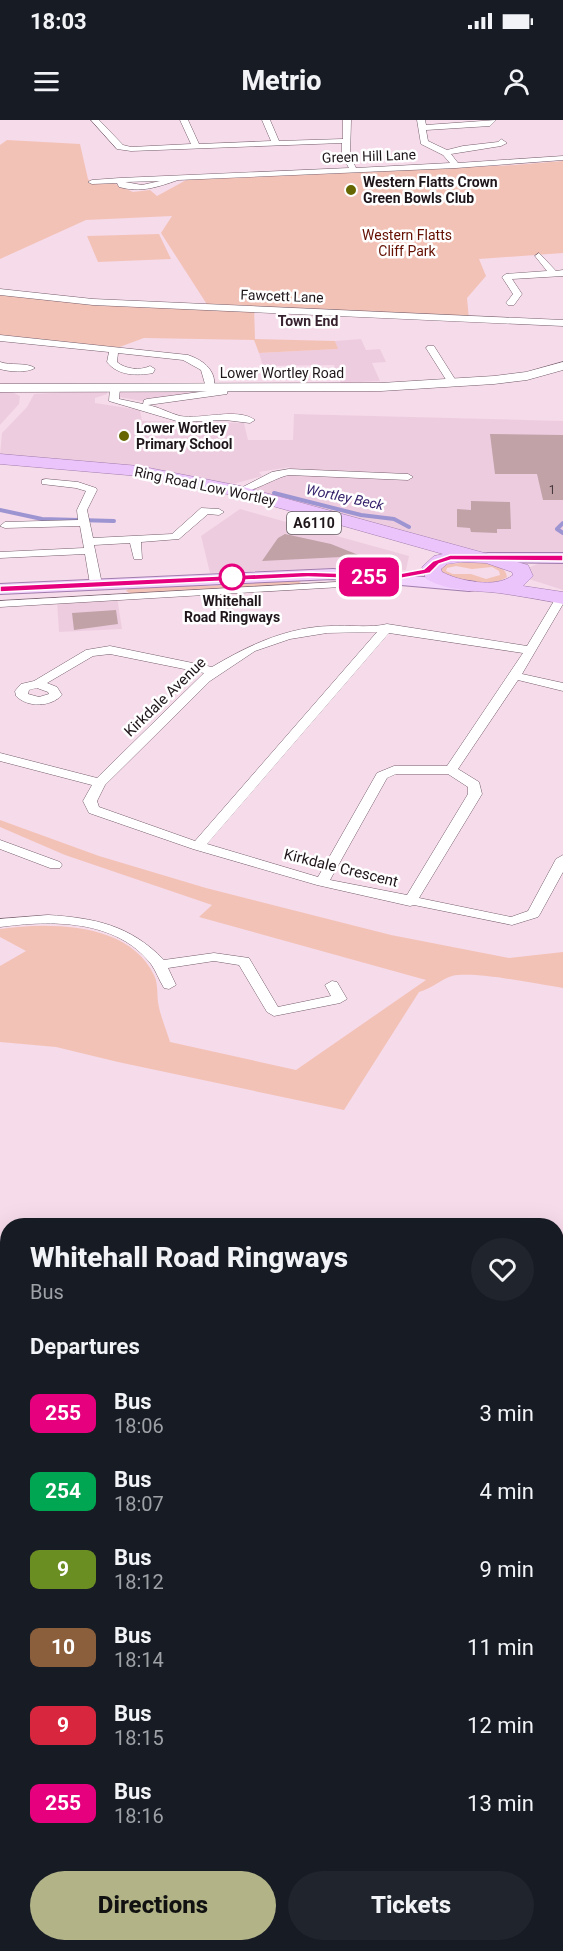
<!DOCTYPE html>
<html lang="en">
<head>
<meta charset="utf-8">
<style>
	:root { --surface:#171b24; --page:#20242c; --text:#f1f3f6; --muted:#9ea1a6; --accent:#b2b488 }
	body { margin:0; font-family:Roboto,sans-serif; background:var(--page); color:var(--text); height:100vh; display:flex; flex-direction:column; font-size:22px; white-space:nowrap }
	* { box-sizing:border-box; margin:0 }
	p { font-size:20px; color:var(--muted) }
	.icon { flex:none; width:33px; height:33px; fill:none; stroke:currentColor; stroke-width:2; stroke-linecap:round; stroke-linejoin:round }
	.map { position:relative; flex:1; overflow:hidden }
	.details { position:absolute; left:0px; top:1098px; width:564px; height:734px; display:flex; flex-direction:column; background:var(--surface); border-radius:24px 24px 0 0; box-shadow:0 6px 24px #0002 }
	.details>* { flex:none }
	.badge { padding:0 12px; border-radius:9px; font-size:21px; line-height:39px }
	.map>.badge { position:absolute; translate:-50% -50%; box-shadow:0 0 0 3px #fff }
	h2 { padding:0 30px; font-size:22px; line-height:54px }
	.round { display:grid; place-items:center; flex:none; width:63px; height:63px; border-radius:32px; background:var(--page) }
	.overview { display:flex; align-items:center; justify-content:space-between; height:102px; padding:0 30px }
	h1 { font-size:28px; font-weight:800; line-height:45px }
	.action { display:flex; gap:12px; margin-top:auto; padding:12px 30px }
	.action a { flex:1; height:69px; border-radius:36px; background:var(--accent); color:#111; font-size:24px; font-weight:800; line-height:69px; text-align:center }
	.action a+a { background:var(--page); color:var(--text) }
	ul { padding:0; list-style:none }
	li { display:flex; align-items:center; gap:18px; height:78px; padding:0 30px }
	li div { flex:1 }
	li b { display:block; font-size:22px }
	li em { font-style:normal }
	li .badge { min-width:66px; font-weight:700; text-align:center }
	.status { display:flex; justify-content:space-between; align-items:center; height:42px; padding:0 30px; background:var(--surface); direction:ltr }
	.status svg { height:16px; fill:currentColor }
	header { display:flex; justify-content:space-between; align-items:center; height:78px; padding:0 30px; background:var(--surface); font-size:27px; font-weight:800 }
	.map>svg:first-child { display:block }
	.built { fill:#eecce0 }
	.green { fill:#f3c2b7; fill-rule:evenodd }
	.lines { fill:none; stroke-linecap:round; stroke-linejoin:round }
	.stream { stroke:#9d94d2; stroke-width:4 }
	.building { fill:#c0a2a7 }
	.minor-casing { stroke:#755e6c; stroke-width:1 }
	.tertiary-casing { stroke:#755e6c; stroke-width:1 }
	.primary-casing { stroke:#a17dad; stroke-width:2 }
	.trunk-casing { stroke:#a17dad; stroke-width:1 }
	.minor { fill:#fff; fill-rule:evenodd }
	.tertiary { fill:#fff; fill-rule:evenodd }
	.primary { fill:#f1d3fd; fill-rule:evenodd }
	.trunk { fill:#ecc4fc; fill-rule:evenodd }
	.line { fill:#e6007e; stroke:#fff; stroke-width:1.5 }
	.poi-dot { fill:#666702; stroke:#fff; stroke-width:2 }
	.stop-dot { fill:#fff; stroke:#e6007e; stroke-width:3 }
	.labels { text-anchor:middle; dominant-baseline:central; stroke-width:5; stroke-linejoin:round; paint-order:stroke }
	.number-label { font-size:12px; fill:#47393e }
	.far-street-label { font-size:14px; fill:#1f161b; stroke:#fff }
	.far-poi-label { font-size:14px; font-weight:bold; fill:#1f161b; stroke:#fff; text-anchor:start }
	.far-park-label { font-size:14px; fill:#640f00; stroke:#fff }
	.far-neighbourhood-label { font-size:14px; font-weight:bold; fill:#36222e; stroke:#fff }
	.far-water-label { font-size:14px; font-style:italic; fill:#36236c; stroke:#fff }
	.shield { fill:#fff; stroke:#625c5f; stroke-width:1.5 }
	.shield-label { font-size:14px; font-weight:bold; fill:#1f161b }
	.far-stop-label { font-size:14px; font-weight:bold; fill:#1f161b; stroke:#fff }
	.street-label { font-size:15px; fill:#1f161b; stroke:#fff }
</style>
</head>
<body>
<div class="status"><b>18:03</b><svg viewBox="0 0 49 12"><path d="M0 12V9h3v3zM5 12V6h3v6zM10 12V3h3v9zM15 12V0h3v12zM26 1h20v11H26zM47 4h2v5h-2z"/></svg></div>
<header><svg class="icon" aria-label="menu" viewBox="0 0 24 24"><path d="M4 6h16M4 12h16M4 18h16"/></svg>Metrio<svg class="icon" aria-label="person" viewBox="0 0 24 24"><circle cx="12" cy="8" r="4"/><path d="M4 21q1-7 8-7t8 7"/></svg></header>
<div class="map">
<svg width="563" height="1831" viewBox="0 0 563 1831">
	<rect width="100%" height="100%" fill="#f6dbea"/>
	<g class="built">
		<polygon points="361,219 366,230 380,229 386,242 372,243 380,261 341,263 334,245 263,246 259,233 337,229 335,221"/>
		<polygon points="115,268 225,268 147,282 114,276"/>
		<polygon points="99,270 107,272 107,274 95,278 95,283 140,290 142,301 244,303 248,320 293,320 294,294 563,301 563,470 529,459 528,448 542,442 488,438 240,371 289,352 290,347 259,352 262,356 229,365 86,341 0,335 2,313 27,287 34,274"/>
		<polygon points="0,272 12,272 20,276 19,284 0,305"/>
		<polygon points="240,389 409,436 406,450 331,448 210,453 201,416"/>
		<polygon points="117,477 122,509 59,512 57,481"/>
	</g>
	<g class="green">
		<polygon points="7,20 80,24 88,59 92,63 111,62 133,72 150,70 157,76 190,58 514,45 563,41 563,133 479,139 486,156 467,178 469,199 254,188 255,219 335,221 338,229 259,233 254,220 144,218 114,229 0,218 0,174 208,186 161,113 172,96 86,100 0,139 0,25"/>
		<polygon points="159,114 171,139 98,142 87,116"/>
		<path d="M472,442C484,443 505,442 507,457C489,469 459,460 440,454L438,445ZM456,446L472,449L492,447L499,451L500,455L486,459L471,454H453L446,451L447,448Z"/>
		<polygon points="301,460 299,465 131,474 126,471 130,467 184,464 209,466"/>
		<path d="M0,700L99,736L206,768L391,815L509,838L563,832V868C536,864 476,851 452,856C443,858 431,869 419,872L344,990L118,942L56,927L0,922V846L26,831L0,817V809C49,802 129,802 154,855C158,863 157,873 158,882C160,895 166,909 170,922L296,950L426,860L199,797L212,785L65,735L0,707Z"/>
		<polygon points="557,1206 563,1222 563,1831 458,1831 453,1824 556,1824"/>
	</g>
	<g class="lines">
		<g class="stream">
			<polyline points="274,373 361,395 394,399 409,407"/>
			<polyline points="0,390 42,399 114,401"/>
			<polyline points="563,403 557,409 563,413"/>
		</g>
	</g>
	<g class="building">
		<polygon points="490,314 563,315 563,380 543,380 537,354 495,354"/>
		<polygon points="471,381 510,382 511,409 497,409 497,413 471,412 470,408 457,407 457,389 471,390"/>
		<polygon points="285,414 331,424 361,436 262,441 278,418"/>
		<polygon points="116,490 118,504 74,510 72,493"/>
	</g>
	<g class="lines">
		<defs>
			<g id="minor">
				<path d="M91,0H99L123,25L131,27L191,24L180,0H188L199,24L271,21L262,0H270L279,21L343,19V0H351L350,36L356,48L450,43L443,35L421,24L417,0H425L426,5L496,0L490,6L426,10L428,21L447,30L463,26L498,22L501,19L507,23L501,26L451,34L458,43L563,36V40L456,48L178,60C158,67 141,73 119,67L117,63L92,64L88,62L92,60L120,58L349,48L342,36V23L131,31L117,29ZM160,61L142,65L125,62Z"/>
				<polygon points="539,133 556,151 563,150 563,156 512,159 522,174 514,185 508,185 506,183 513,174 502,157 506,154 547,151 535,136"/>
				<polygon points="0,169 93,179 563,200 563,206 93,185 0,175"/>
				<path d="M0,215L188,235C205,241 217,251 214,270H220L222,266H228L227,274L148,285C159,287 169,293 180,296C201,300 237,287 255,300L250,303L225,300L180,302L109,281L110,268L115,265L120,268L119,279L143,284L144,280L147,279L207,271L201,250L183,240L118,233L117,242C125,249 140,251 150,246L155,249L153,253C137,256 118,256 107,242L109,232L0,221Z"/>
				<polygon points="428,226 434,226 458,264 456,266 450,266 426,228"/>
				<path d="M0,242C11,246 26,242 35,248C27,253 9,252 0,249Z"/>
				<path d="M289,349L408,354L413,357L408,360L289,355C275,357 244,378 235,371L272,352Z"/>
				<polygon points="46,359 78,362 96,368 97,370 87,390 93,418 172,414 201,388 219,389 224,392 219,395 208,394 179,419 141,422 142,439 134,439 130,423 94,425 102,464 96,467 90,464 85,434 0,438 0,432 84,428 80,406 5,408 0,406 5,402 78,400 77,390 86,371 76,368 42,364 42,360"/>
				<polygon points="337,462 343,465 341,467 0,487 0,481"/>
				<path d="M563,475V484L522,554L563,563V571L518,560L458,649L479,662L482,674L419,778L511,797L528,791L556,739L563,735V752L540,794L538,797L512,805L414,785L410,786L317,765L193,729L89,693L83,681L92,665L0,641V633L97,658L204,553L110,534L93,536L47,563L57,567L62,575C51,587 28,588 16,576L15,571L21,564L34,561L86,530L110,526L212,547C249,525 287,507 331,506C347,505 372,508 387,504L527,526L557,476ZM377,512L195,721L99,687L97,681L105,665L210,561L255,531L290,519L327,513ZM389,513L523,533L447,646H394L377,653L318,757L207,724ZM37,568L48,572L49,574L39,577L28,574L29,570ZM396,654H448L468,667V674L407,775L330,760L387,658Z"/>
				<polygon points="0,720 60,742 62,745 60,748 50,748 0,729"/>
				<path d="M48,795C95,798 130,805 164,840L214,833L249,838L278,887L331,876L325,865L332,861L337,862L347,879L340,883L274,896L267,892L239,845L214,841L168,848L176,865L169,869L164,868C159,860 156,851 151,844C116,799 51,800 0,807V799Z"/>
			</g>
			<polygon id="tertiary" points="563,242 563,250 527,260 494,264 381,271 0,272 0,264 381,263 494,256 526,252"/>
			<g id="primary">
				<polygon points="488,433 563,433 563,443 482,442 479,438 482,434"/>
				<polygon points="333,449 469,461 475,462 478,466 475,470 469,471 333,459 0,474 0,464"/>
			</g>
			<path id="trunk" d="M0,334L139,346L240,366L528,445L533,456L523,466L563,472V484C542,480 520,476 499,473C473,470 450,472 426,459L422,447L434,436L443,434L237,376L139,356L0,344ZM461,442L486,443L512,452L513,455C496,469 459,461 442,452L441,449L447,444Z"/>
		</defs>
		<use href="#minor" class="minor-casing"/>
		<use href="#tertiary" class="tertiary-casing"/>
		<use href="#primary" class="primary-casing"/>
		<use href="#trunk" class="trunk-casing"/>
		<use href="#minor" class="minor"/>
		<use href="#tertiary" class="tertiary"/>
		<use href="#primary" class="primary"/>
		<use href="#trunk" class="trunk"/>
	</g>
	<polygon class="line" points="450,435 563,435 563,441 451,440 439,444 430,453 392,460 308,457 0,472 0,466 308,452 392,455 424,449 433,441"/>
	<g class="poi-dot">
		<circle cx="351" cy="70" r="6"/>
		<circle cx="124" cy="316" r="6"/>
	</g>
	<circle class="stop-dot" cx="232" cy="457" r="12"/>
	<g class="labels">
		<g class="number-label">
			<text x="552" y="370">1</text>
		</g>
		<g class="far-street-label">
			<text transform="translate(369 36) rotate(-2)">Green Hill Lane</text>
			<text transform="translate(282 176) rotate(2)">Fawcett Lane</text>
			<text x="282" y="253">Lower Wortley Road</text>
			<text transform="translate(205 366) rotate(12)">Ring Road Low Wortley</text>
		</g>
		<g class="far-poi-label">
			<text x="363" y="62">Western Flatts Crown<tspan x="363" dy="16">Green Bowls Club</tspan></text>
			<text x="136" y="308">Lower Wortley<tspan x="136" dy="16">Primary School</tspan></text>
		</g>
		<g class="far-park-label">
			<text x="407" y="115">Western Flatts<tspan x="407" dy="16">Cliff Park</tspan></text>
		</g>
		<g class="far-neighbourhood-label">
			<text x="308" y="201">Town End</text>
		</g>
		<g class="far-water-label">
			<text transform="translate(345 377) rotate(12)">Wortley Beck</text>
		</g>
		<rect class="shield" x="287" y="392" width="54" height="22" rx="4.5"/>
		<g class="shield-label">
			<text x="314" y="403">A6110</text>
		</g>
		<g class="far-stop-label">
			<text x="232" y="481">Whitehall<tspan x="232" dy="16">Road Ringways</tspan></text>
		</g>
		<g class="street-label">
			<text transform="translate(165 577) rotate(-44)">Kirkdale Avenue</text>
			<text transform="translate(341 748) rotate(14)">Kirkdale Crescent</text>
		</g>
	</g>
</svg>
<b class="badge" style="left:369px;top:457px;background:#e6007e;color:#fff">255</b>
<section class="details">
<div class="overview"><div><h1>Whitehall Road Ringways</h1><p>Bus</p></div><a class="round"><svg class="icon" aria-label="heart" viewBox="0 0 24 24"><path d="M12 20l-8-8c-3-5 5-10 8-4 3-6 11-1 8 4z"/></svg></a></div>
<h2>Departures</h2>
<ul>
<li><span class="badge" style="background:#e6007e;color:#fff">255</span><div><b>Bus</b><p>18:06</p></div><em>3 min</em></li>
<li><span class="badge" style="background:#00a651;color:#fff">254</span><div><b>Bus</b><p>18:07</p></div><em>4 min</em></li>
<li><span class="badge" style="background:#6b8e23;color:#fff">9</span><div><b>Bus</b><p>18:12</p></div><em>9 min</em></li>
<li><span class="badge" style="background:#8b5e3c;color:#fff">10</span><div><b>Bus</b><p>18:14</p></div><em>11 min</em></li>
<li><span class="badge" style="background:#d7263d;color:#fff">9</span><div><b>Bus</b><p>18:15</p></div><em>12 min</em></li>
<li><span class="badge" style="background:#e6007e;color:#fff">255</span><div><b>Bus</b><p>18:16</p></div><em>13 min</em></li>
</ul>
<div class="action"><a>Directions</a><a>Tickets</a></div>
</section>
</div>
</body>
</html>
